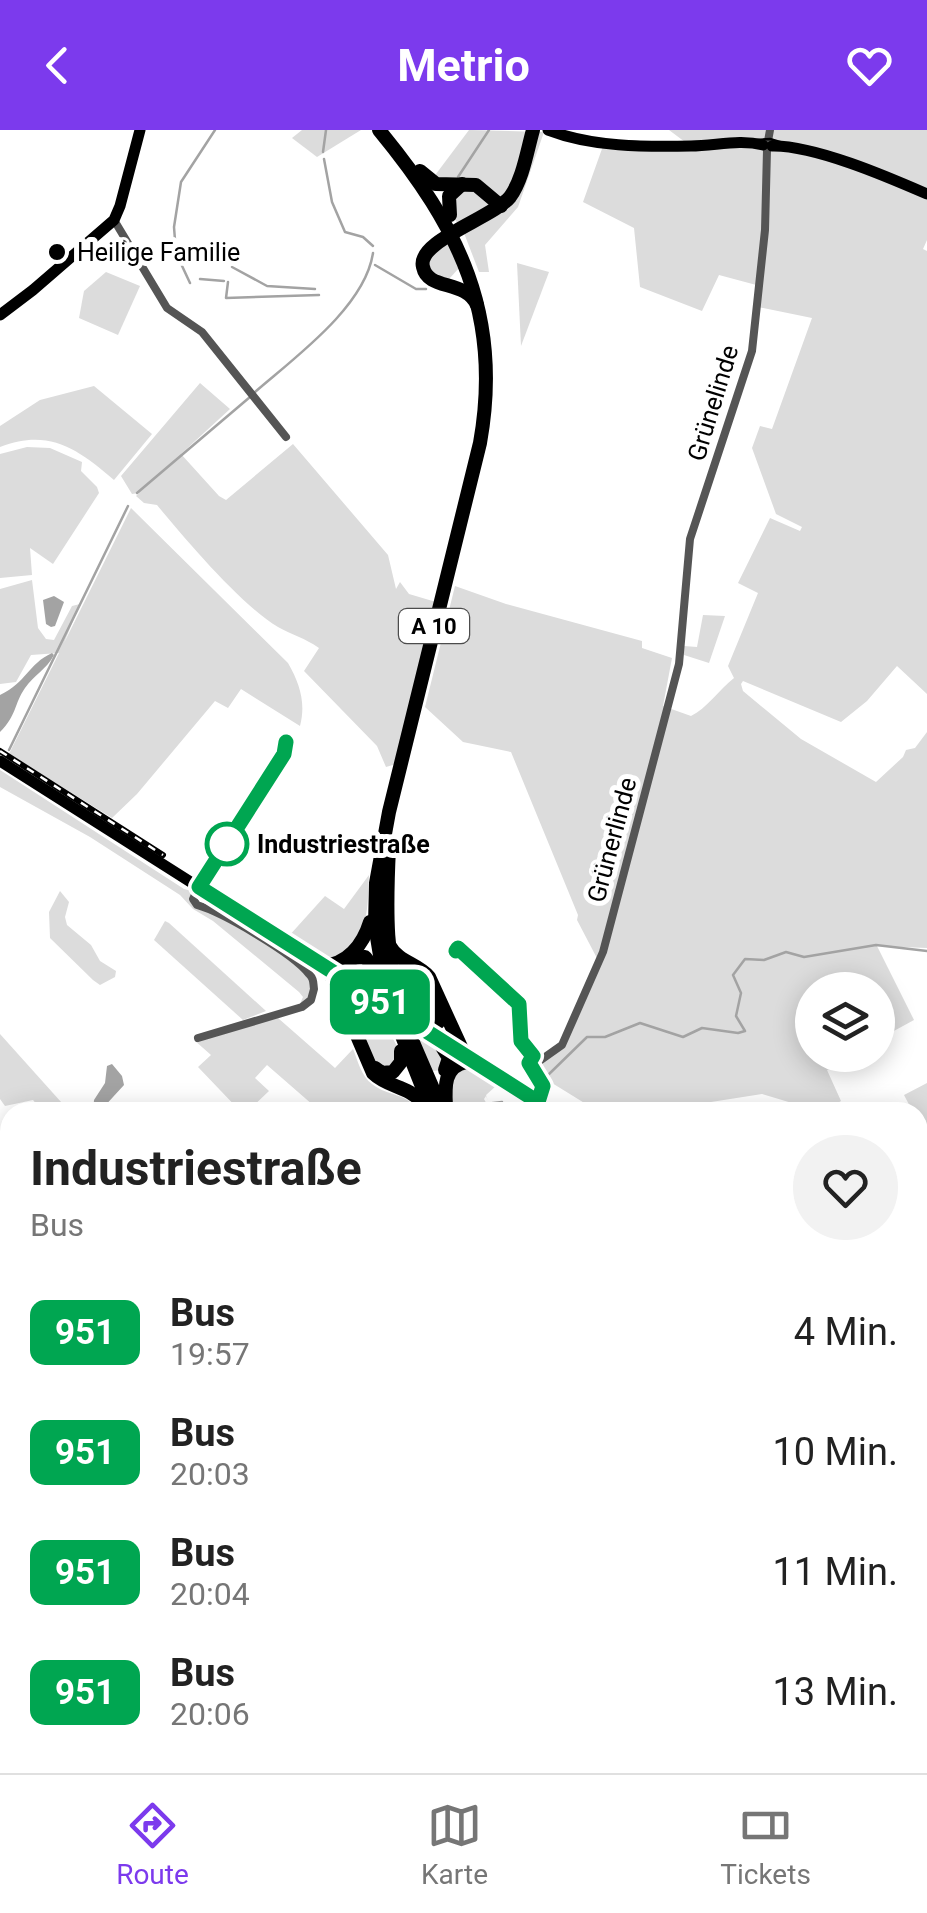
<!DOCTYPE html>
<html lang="de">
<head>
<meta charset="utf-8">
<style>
	:root { --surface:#fff; --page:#f2f2f2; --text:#222; --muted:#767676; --line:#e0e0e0; --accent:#7c3aed }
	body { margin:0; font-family:Roboto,sans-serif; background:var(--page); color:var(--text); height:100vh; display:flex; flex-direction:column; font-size:38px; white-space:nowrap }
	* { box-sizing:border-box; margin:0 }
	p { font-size:32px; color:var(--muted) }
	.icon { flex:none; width:55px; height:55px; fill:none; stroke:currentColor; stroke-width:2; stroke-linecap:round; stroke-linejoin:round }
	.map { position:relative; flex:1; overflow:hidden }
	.drawer { position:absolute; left:0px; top:972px; width:928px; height:672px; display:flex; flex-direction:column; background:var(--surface); border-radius:30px 30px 0 0; box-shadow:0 5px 25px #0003 }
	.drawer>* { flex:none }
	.badge { padding:0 20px; border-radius:15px; font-size:35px; line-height:65px }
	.buttons { position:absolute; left:795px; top:842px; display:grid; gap:20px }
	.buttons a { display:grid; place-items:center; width:100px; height:100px; border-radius:50%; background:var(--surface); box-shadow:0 5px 25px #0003; font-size:50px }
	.map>.badge { position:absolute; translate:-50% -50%; box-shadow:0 0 0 5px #fff }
	.round { display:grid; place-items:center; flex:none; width:105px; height:105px; border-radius:52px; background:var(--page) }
	.head { display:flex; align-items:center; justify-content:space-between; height:170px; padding:0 30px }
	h1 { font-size:48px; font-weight:700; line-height:75px }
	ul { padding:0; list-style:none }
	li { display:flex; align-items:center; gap:30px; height:120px; padding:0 30px }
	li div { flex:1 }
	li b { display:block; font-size:38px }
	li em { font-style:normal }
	li .badge { min-width:110px; font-weight:700; text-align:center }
	header { display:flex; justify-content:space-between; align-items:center; height:130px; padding:0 30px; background:var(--accent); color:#fff; font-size:45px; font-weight:700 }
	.dock { display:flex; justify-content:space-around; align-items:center; height:140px; border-top:2px solid var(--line); background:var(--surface); font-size:28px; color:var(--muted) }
	.dock a { display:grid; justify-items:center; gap:5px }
	.dock .current { color:var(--accent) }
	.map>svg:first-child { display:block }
	.green { fill:#dcdcdc }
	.water { fill:#a3a3a3 }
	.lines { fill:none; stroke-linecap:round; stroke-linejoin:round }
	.stream { stroke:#a3a3a3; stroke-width:2.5 }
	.minor { stroke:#555; stroke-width:8 }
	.major { stroke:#000; stroke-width:11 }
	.highway { stroke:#000; stroke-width:14 }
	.tram { stroke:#000; stroke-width:2.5 }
	.rail-casing { stroke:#000; stroke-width:6 }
	.rail { stroke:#fff; stroke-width:2.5; stroke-dasharray:8; stroke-linecap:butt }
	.line-casing { stroke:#fff; stroke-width:22 }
	.line { stroke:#00a651; stroke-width:15 }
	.poi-dot { fill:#000; stroke:#fff; stroke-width:4 }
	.stop-dot { fill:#fff; stroke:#00a651; stroke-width:5 }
	.labels { text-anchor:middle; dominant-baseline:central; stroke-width:10; stroke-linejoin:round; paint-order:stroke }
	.shield { fill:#fff; stroke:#4c4c4c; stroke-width:2.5 }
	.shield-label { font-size:22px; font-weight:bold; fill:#000 }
	.poi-label { font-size:25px; fill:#000; stroke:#fff; text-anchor:start }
	.street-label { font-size:25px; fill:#000; stroke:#fff }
	.stop-label { font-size:25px; font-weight:bold; fill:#000; stroke:#fff; text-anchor:start }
</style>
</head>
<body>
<header><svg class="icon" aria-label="back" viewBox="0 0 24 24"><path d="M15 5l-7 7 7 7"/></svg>Metrio<svg class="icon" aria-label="heart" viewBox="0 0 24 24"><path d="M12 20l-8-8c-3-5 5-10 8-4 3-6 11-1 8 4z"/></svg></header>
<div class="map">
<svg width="927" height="1643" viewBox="0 0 927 1643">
	<rect width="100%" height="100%" fill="#fff"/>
	<g class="green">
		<polygon points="302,0 361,0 317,27 292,8"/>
		<polygon points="469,0 544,2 518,77 485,115 489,142 479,142 464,103 503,78 479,51 437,51 436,44"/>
		<path d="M669,0H927V110L923,119L927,121V564L897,536L867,571L841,592L743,551L741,554L743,561L801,609L876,652L903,627L906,620L915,618L927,602V818L877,816L914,890L881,908L878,903V860H812V925L851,927L827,940L841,971L822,982L762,964L711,972L712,982H599L552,953L549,955L537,936L563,915L600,834L577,790L578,785L511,622L463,612L425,577L455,456L506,474L642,511V518L672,528L663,576L691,586C706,579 720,559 734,548L728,536L758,463L738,453L770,388L800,401L802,397L776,384L752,318L760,296L772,299L812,188L758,177L760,156L719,145L702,181L640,157L634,98L583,72L603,16L685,12Z"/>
		<polygon points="468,55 495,75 460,98 451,82 450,66"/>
		<polygon points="446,109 459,138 449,149 439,150 424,132"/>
		<polygon points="517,133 549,142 521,216"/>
		<polygon points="106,142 140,156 118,205 79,188 84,161"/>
		<path d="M200,253L230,279L181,324L219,366L226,370L293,314L388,425L396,459L400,452L409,464L436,472L396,634L386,637L377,616L304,541L319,518C305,508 292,505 278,497C242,476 185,409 157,375L144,373L136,366L139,363L132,364L121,346Z"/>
		<path d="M94,256L152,304L114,350C78,319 49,298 0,317V296L40,270Z"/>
		<polygon points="27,317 50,318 82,332 81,341 97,357 99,363 53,434 30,418 32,445 0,448 0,324"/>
		<path d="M131,378L288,533C300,554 306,573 300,596L241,559L228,578L215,571L137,664L112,688L9,624L59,523L31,525L16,552L0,554V459L32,450L38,498L46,509L54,510L72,476L80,474L64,513Z"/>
		<polygon points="703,485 725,486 709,533 684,525 684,516 697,517"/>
		<path d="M0,640L184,759L192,761V768C229,791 287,817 312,852L309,869L299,876L303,867L299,862L213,791L193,779L180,765L90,707L0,657Z"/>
		<path d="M369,745C367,787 369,815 326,833L288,807L325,766L344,779Z"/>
		<polygon points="60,761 69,772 65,787 67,795 91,815 100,831 116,841 115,847 100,855 93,850 50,808 49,782"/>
		<polygon points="165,791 169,793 266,881 243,890 154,810"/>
		<polygon points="414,842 421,845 440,882 430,897 404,884 398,853 407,843"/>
		<polygon points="373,875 384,881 389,898 385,904 392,907 398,918 398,936 376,939 354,888 357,876"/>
		<path d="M278,888L335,938L353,919C358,931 361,946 372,954C388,967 407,962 419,982H321L267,935L255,948L269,961L247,982H241L198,937L211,925L194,910Z"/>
		<polygon points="411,898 441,918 443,940 431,941 423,932"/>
		<polygon points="0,904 70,982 43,982 33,970 5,976 0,969"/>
		<polygon points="469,936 506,960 508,962 508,965 497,955 486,965 488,971 486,966 484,969 491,982 447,982 448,947"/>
		<polygon points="927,953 927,1011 918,992 918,982 913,982 904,965"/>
	</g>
	<g class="water">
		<polygon points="54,466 64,472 55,496 51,497 46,494 43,470"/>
		<path d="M52,523L54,525C46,540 34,545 25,558C14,574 17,585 0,602V565C27,552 28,534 52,523Z"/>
		<polygon points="112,934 122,946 124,955 102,979 111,977 123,982 93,982 94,970 105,953 107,936"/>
	</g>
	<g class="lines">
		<g class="stream">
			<polyline points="323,22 326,0"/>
			<polyline points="324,29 332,72 345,102 363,107 373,116"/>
			<polyline points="458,47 489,0"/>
			<polyline points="375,135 416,159 426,159"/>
			<polyline points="232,137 267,156 315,159"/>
			<polyline points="200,149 224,151"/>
			<polyline points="228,152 226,168 319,165"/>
			<polyline points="190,153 176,123 174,97 181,52 215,0"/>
			<path d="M255,262C294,228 365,177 373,123"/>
			<polyline points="137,363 250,267"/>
			<polyline points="9,620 128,376"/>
			<polyline points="546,947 587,907 605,907 640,893 683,907 702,898 738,903 745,901 736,886 741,863 733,845 745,829 764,830 786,822 804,827 876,815 927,821"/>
			<polyline points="532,964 539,955"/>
			<polyline points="469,982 485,974 502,972"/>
			<polyline points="918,1121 927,1122"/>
			<polyline points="7,1268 10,1270"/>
			<polyline points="0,1282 10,1287"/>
			<polyline points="0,1299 10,1304"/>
			<polyline points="0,1315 10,1320"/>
			<polyline points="918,1321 927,1326"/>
			<polyline points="0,1335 10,1340"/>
			<polyline points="0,1372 10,1368"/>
			<polyline points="0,1436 5,1439"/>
			<polyline points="0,1576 10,1577"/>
		</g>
		<g class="minor">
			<polyline points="768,11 770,0"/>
			<polyline points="114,90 167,178 202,202 286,307"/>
			<path d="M197,760L193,769L197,775C222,782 293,823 309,844C314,849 313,852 314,859L311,870L302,877L198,908"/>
			<polygon points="527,924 533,927 530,933 524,929"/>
			<polyline points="533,936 547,956 545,971 541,974"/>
			<polyline points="536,940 538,932 562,915 603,822 679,534 690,409 752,221 765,100 767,20"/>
			<polyline points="918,1224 927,1221"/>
			<polyline points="622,1635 639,1643"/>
			<polyline points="0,1639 31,1635"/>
			<polyline points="72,1643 73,1635"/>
		</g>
		<g class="major">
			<path d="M548,0C592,17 644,17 691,16C715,16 739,9 763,15"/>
			<path d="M772,16C814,15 888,47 927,64"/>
			<polyline points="0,185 33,160 114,90 120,76 140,0"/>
			<polyline points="0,631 326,838"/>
			<polyline points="346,850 381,872"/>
			<polyline points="401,885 554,982"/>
			<polyline points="918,1152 927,1155"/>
		</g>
		<g class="highway">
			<path d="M379,0C459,97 503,185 480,313L389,682L376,753L375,795L387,868L432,982"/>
			<polyline points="420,41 436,54 476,55 501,76"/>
			<polyline points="450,85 449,66 462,54"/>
			<path d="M477,175C465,149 428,161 423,137C416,111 493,88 510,67C523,49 527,21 533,0"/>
			<path d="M389,718C386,779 385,832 404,890"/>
			<path d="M389,815C399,833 417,833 429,847L466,928"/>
			<path d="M322,836C347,835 363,815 370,792"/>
			<path d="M331,845L373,943C387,957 408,956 422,972"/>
			<polyline points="353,855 345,839 353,828 365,827 376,841"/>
			<path d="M354,891L353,881C359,869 367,871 378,875"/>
			<path d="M420,898C437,899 444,891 439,875"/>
			<polyline points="412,910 443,982"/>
			<polyline points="441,915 449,928 445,940"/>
			<polyline points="375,938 382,943 393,942 401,932 401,921"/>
			<path d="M446,977C445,959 443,936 466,932"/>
			<polyline points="685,1635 688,1643"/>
		</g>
		<polyline class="tram" points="555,0 581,9 603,11 694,14 770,9 889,45 927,62"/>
		<defs>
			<polyline id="rail" points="0,621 163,725"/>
		</defs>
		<use href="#rail" class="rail-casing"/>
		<use href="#rail" class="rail"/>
	</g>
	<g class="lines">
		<defs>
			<polyline id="line" points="286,612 284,624 199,757 538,972 543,956 529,933 533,926 521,911 519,874 458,818 456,821"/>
		</defs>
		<use href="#line" class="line-casing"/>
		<use href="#line" class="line"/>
	</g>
	<circle class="poi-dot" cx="57" cy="122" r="10"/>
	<circle class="stop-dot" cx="227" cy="714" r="20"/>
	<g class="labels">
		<rect class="shield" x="399" y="479" width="70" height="34" rx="8"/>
		<g class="shield-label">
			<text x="434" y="496">A 10</text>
		</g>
		<g class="poi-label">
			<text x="77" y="122">Heilige Familie</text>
		</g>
		<g class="street-label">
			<text transform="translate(713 273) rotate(-73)">Grünelinde</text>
			<text transform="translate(612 710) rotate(-75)">Grünerlinde</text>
		</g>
		<g class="stop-label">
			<text x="257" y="714">Industriestraße</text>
		</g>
	</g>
</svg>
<div class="buttons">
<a><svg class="icon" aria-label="layers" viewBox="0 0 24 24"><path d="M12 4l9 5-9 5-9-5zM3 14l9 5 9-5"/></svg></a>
</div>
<b class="badge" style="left:380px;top:872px;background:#00a651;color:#fff">951</b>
<section class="drawer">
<div class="head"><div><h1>Industriestraße</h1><p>Bus</p></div><a class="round"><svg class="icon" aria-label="heart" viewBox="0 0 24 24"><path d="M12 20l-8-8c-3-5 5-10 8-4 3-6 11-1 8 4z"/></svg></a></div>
<ul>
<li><span class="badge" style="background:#00a651;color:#fff">951</span><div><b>Bus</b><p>19:57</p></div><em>4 Min.</em></li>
<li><span class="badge" style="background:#00a651;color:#fff">951</span><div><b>Bus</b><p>20:03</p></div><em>10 Min.</em></li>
<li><span class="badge" style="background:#00a651;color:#fff">951</span><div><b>Bus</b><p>20:04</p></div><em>11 Min.</em></li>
<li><span class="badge" style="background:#00a651;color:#fff">951</span><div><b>Bus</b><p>20:06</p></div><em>13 Min.</em></li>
</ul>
</section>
</div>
<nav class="dock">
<a class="current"><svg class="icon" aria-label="directions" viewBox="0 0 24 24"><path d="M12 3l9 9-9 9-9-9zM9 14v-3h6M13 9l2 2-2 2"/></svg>Route</a>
<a><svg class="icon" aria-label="map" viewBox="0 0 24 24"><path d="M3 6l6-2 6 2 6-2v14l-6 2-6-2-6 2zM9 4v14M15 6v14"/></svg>Karte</a>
<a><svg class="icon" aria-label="tickets" viewBox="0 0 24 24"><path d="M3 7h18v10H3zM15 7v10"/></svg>Tickets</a>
</nav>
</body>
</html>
